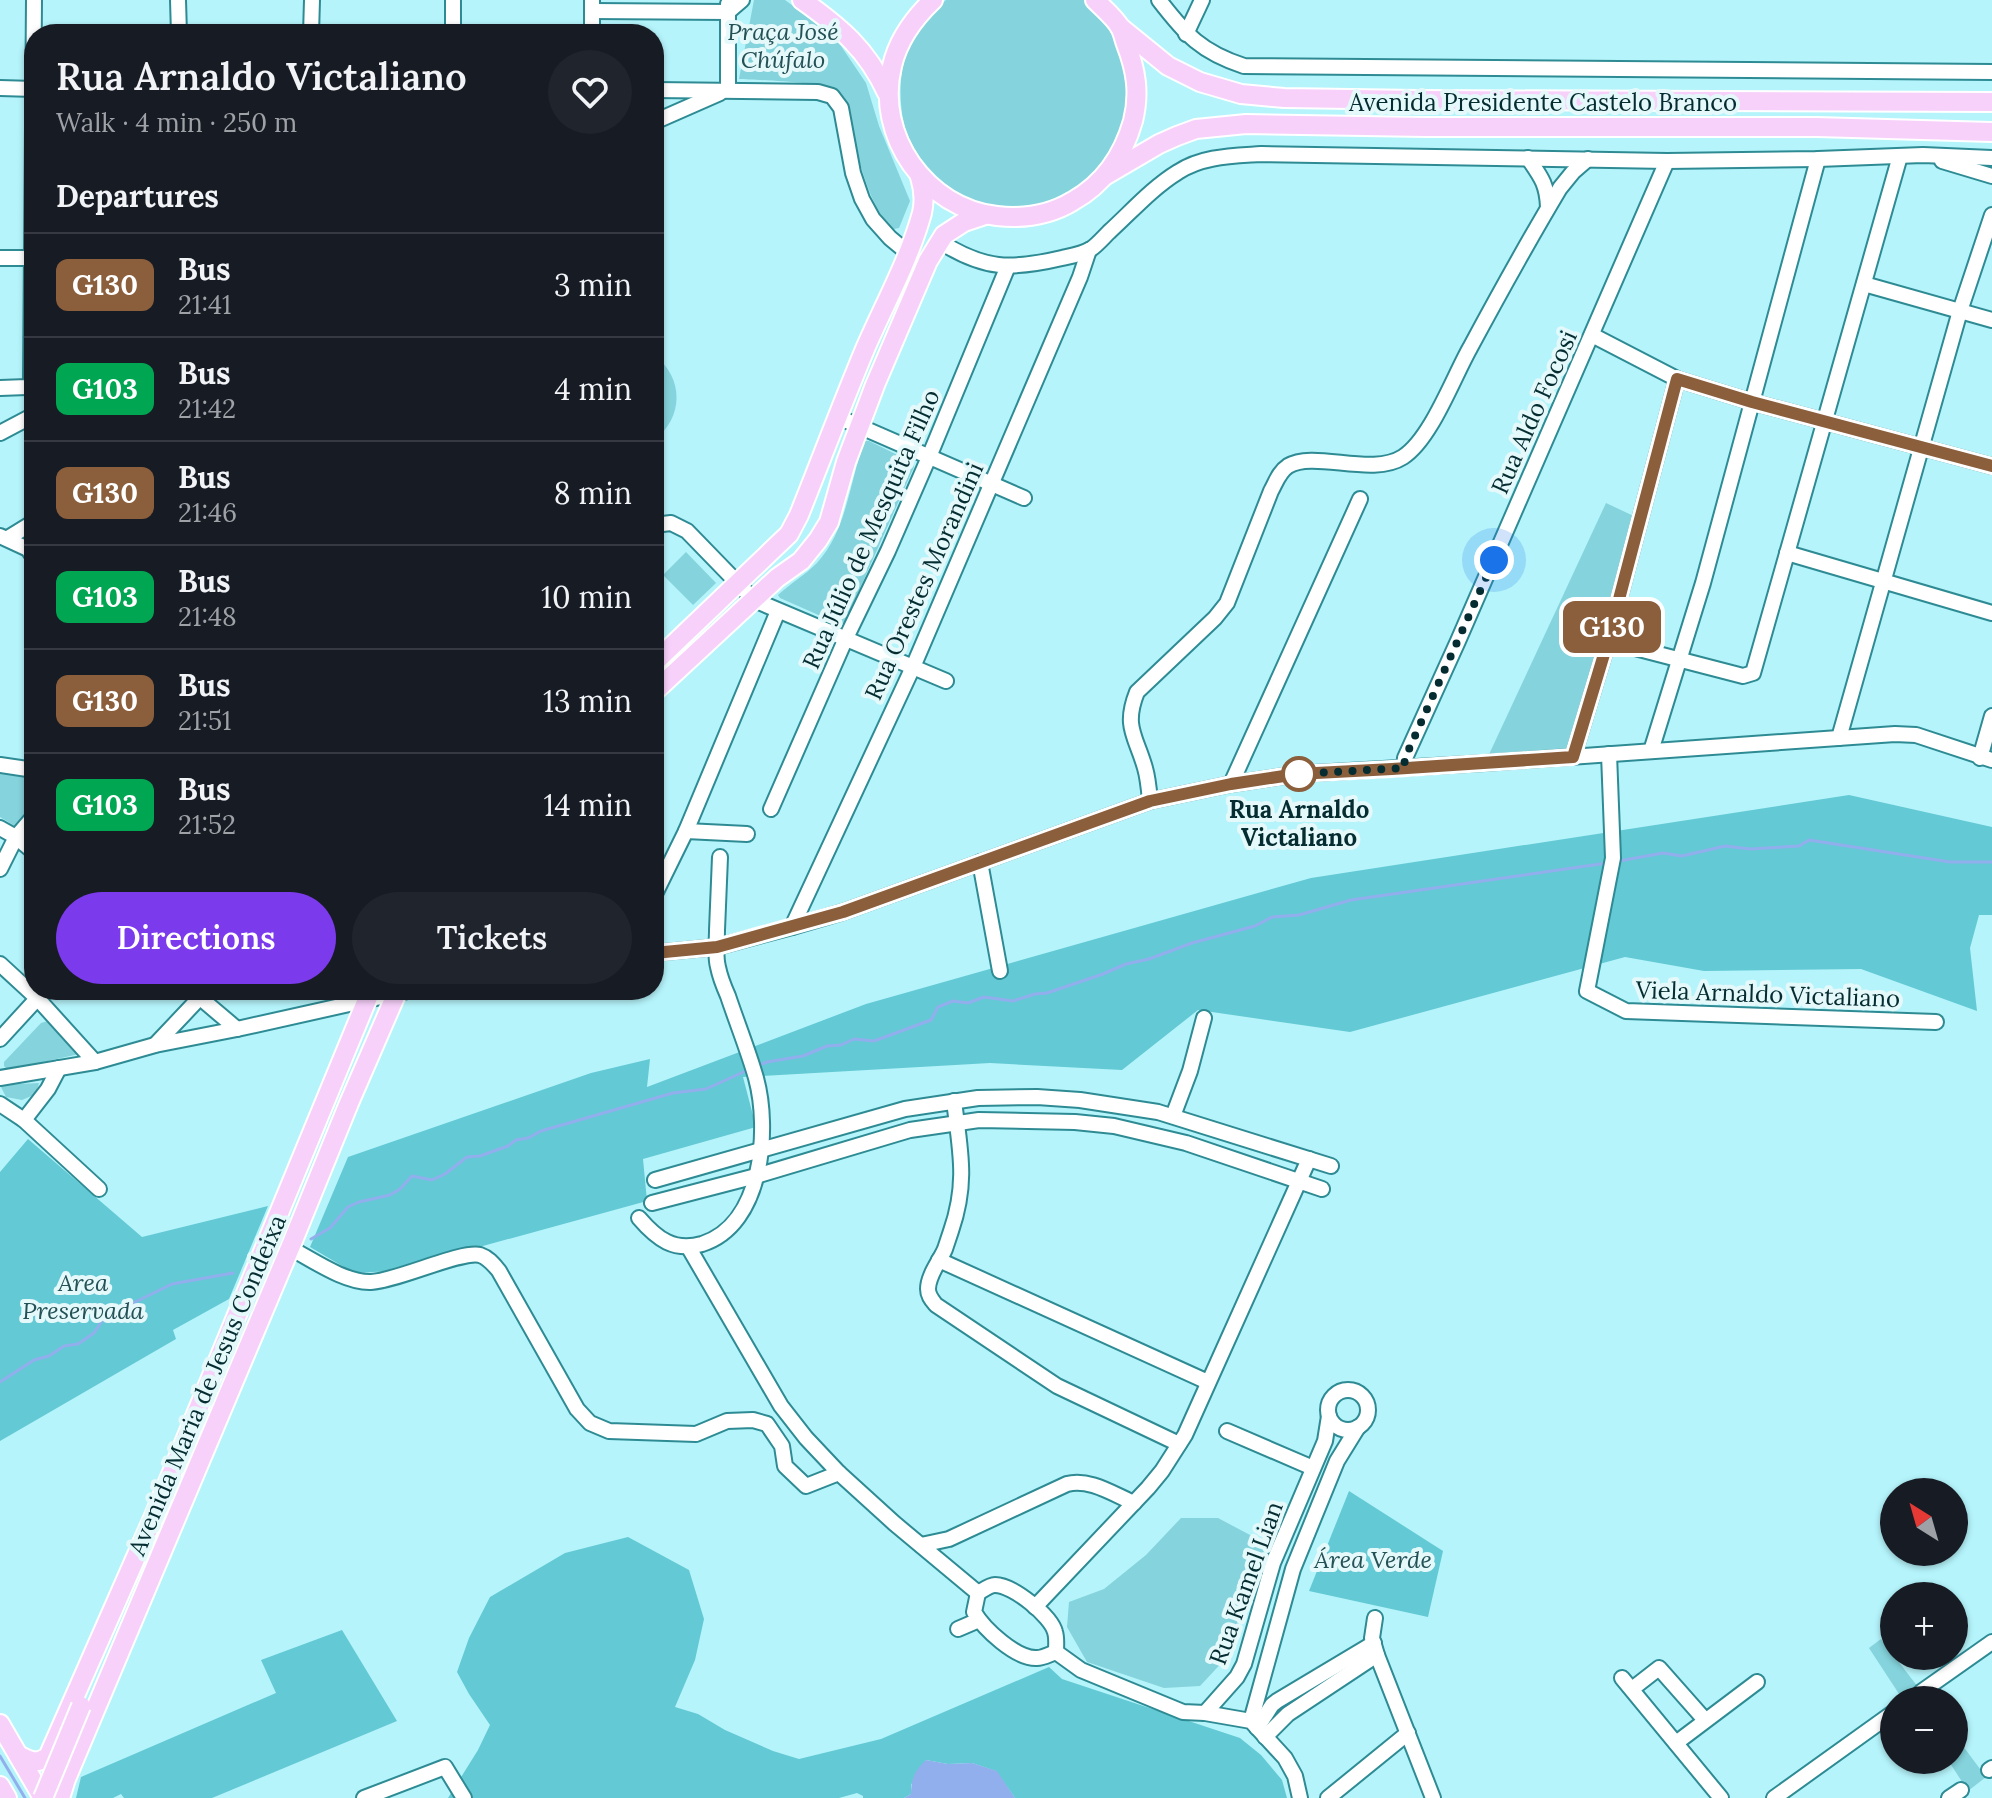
<!DOCTYPE html>
<html lang="en">
<head>
<meta charset="utf-8">
<style>
	:root { --surface:#171b24; --page:#20242c; --text:#f1f3f6; --muted:#9ea1a6; --line:#363941; --accent:#7c3aed }
	body { margin:0; font-family:Lora,serif; background:var(--page); color:var(--text); height:100vh; display:flex; flex-direction:column; font-size:30px; white-space:nowrap }
	* { box-sizing:border-box; margin:0 }
	p { font-size:26px; color:var(--muted) }
	.icon { flex:none; width:44px; height:44px; fill:none; stroke:currentColor; stroke-width:2; stroke-linecap:round; stroke-linejoin:round }
	.map { position:relative; flex:1; overflow:hidden }
	.drawer { position:absolute; left:24px; top:24px; width:640px; height:976px; display:flex; flex-direction:column; background:var(--surface); border-radius:32px; box-shadow:0 2px 6px #0004 }
	.drawer>* { flex:none }
	.badge { padding:0 16px; border-radius:12px; font-size:28px; line-height:52px }
	.needle { width:52px; rotate:323deg }
	.controls { position:absolute; left:1880px; top:1478px; display:grid; gap:16px }
	.controls a { display:grid; place-items:center; width:88px; height:88px; border-radius:50%; background:var(--surface); box-shadow:0 2px 6px #0004; font-size:40px }
	.you { position:absolute; width:40px; height:40px; margin:-20px; border:6px solid #fff; border-radius:50%; background:#1a73e8; box-shadow:0 0 0 12px #1a73e833 }
	.map>.badge { position:absolute; translate:-50% -50%; box-shadow:0 0 0 4px #fff }
	h2 { padding:0 32px; font-size:30px; line-height:72px }
	.round { display:grid; place-items:center; flex:none; width:84px; height:84px; border-radius:42px; background:var(--page) }
	.head { display:flex; align-items:center; justify-content:space-between; height:136px; padding:0 32px }
	h1 { font-size:38px; font-weight:600; line-height:60px }
	.action { display:flex; gap:16px; margin-top:auto; padding:16px 32px }
	.action a { flex:1; height:92px; border-radius:48px; background:var(--accent); color:#fff; font-size:32px; font-weight:600; line-height:92px; text-align:center }
	.action a+a { background:var(--page); color:var(--text) }
	ul { padding:0; list-style:none }
	li { display:flex; align-items:center; gap:24px; height:104px; padding:0 32px; border-top:2px solid var(--line) }
	li div { flex:1 }
	li b { display:block; font-size:30px }
	li em { font-style:normal }
	li .badge { min-width:88px; font-weight:700; text-align:center }
	.map>svg:first-child { display:block }
	.green { fill:#85d3dc }
	.forest { fill:#63c9d4 }
	.water { fill:#92afed }
	.lines { fill:none; stroke-linecap:round; stroke-linejoin:round }
	.stream { stroke:#92afed; stroke-width:3 }
	.minor-casing { stroke:#2e8b94; stroke-width:18 }
	.major-casing { stroke:#fff; stroke-width:22 }
	.minor { stroke:#fff; stroke-width:14 }
	.major { stroke:#f8d1fb; stroke-width:18 }
	.major-bridge-casing { stroke:#fff; stroke-width:22; stroke-linecap:butt }
	.major-bridge { stroke:#f8d1fb; stroke-width:18 }
	.line-casing { stroke:#fff; stroke-width:18 }
	.line { stroke:#8b5e3c; stroke-width:12 }
	.walk { stroke:#052d31; stroke-width:8; stroke-dasharray:0 14.4 }
	.stop-dot { fill:#fff; stroke:#8b5e3c; stroke-width:4 }
	.labels { text-anchor:middle; dominant-baseline:central; stroke-width:8; stroke-linejoin:round; paint-order:stroke }
	.park-label { font-size:24px; font-style:italic; fill:#245156; stroke:#e5f9fb }
	.street-label { font-size:24px; fill:#052d31; stroke:#e5f9fb }
	.stop-label { font-size:24px; font-weight:bold; fill:#052d31; stroke:#e5f9fb }
</style>
</head>
<body>
<div class="map">
<svg width="1992" height="1798" viewBox="0 0 1992 1798">
	<rect width="100%" height="100%" fill="#b5f4fb"/>
	<g class="green">
		<path d="M754,0H785L827,31L841,46L866,83L879,126L910,201L899,228L894,229C873,215 860,165 854,141C851,125 852,100 837,90C824,82 757,80 739,79Z"/>
		<path d="M946,0H1084C1111,23 1116,32 1124,66C1126,74 1129,82 1130,90C1131,103 1127,119 1122,132C1095,204 1001,233 941,180C922,163 905,140 902,113C896,64 909,33 946,0Z"/>
		<path d="M654,355C684,377 684,418 654,440Z"/>
		<path d="M865,441H869L912,462L914,467L845,622L841,625L780,598L778,595C791,583 805,575 817,563C848,529 849,481 865,441Z"/>
		<polygon points="1606,503 1640,519 1573,757 1485,763"/>
		<polygon points="686,552 716,583 693,605 663,575"/>
		<polygon points="0,768 34,773 34,804 15,826 0,817"/>
		<polygon points="48,1021 80,1051 79,1054 8,1070 4,1066 4,1062 41,1023"/>
		<polygon points="39,1083 36,1094 22,1100 6,1097 0,1085"/>
		<polygon points="1181,1518 1218,1518 1267,1544 1228,1656 1200,1686 1164,1688 1087,1662 1067,1627 1069,1602 1104,1589 1146,1555"/>
		<polygon points="1881,1639 1928,1700 1903,1700 1869,1648"/>
		<polygon points="1954,1734 1986,1777 1968,1791 1948,1760 1954,1760"/>
	</g>
	<g class="forest">
		<polygon points="1849,795 1992,827 1992,915 1979,915 1970,948 1977,1011 1861,969 1704,971 1625,957 1350,1032 1198,1010 1122,1070 990,1063 743,1077 756,1127 643,1159 647,1201 392,1271 354,1273 310,1247 348,1157 591,1073 650,1059 647,1087 866,1004 1311,878"/>
		<polygon points="28,1139 142,1237 268,1206 229,1299 173,1330 176,1339 0,1441 0,1172"/>
		<polygon points="1349,1491 1443,1551 1428,1617 1309,1591"/>
		<polygon points="628,1537 689,1570 704,1619 695,1660 675,1707 698,1714 725,1730 773,1751 799,1759 881,1739 1049,1667 1062,1679 1240,1738 1261,1755 1282,1780 1287,1798 1015,1798 996,1771 972,1763 948,1764 926,1760 911,1785 911,1794 904,1798 863,1798 863,1796 857,1793 839,1798 448,1798 478,1750 490,1725 469,1694 457,1672 469,1638 490,1597 565,1553"/>
		<polygon points="342,1630 397,1721 212,1798 124,1798 121,1794 113,1798 76,1798 81,1777 276,1693 261,1660"/>
	</g>
	<path class="water" d="M926,1760L948,1764L972,1763L997,1771L1015,1798H904L911,1794C911,1779 915,1770 926,1760Z"/>
	<g class="lines">
		<g class="stream">
			<polyline points="1619,861 1663,853 1682,856 1725,846 1750,849 1799,846 1809,840 1950,862 1992,862"/>
			<polyline points="757,1066 767,1062 803,1056 827,1046 841,1045 854,1039 874,1041 931,1020 938,1007 953,1001 968,1003 984,997 1013,1001 1035,994 1047,993 1103,974 1126,964 1149,959 1192,943 1255,926 1272,917 1299,915 1351,900 1607,863"/>
			<polyline points="311,1239 330,1228 348,1207 359,1202 390,1195 400,1189 412,1176 432,1180 445,1174 467,1157 480,1156 508,1146 516,1140 528,1138 541,1131 673,1093 706,1089 750,1069"/>
			<polyline points="0,1382 34,1360 49,1356 64,1346 78,1344 94,1333 104,1318 115,1309 125,1307 172,1284 233,1273"/>
			<polyline points="0,1756 25,1798"/>
		</g>
		<defs>
			<g id="minor">
				<polyline points="178,0 179,34"/>
				<polyline points="453,0 453,34"/>
				<path d="M1159,0C1186,35 1201,52 1244,66L1992,72"/>
				<polyline points="592,11 728,12 742,0"/>
				<polyline points="311,34 312,0"/>
				<polyline points="592,34 592,0"/>
				<polyline points="1186,34 1202,0"/>
				<polyline points="0,88 34,89"/>
				<polyline points="654,90 818,92 832,96 841,108 853,173 862,199 873,219 890,238 908,253"/>
				<polyline points="728,90 728,4"/>
				<polyline points="654,122 720,93"/>
				<path d="M1528,158C1541,177 1547,184 1548,207"/>
				<polyline points="1942,161 1992,176"/>
				<path d="M939,241C984,270 1011,270 1062,258C1071,256 1083,254 1091,249C1097,245 1103,238 1109,232C1131,212 1152,188 1178,172C1202,156 1232,156 1261,154L1667,161L1818,159L1923,155L1992,158"/>
				<polyline points="0,258 34,258"/>
				<polyline points="1864,284 1992,320"/>
				<polyline points="1592,335 1677,379 1752,402 1992,466"/>
				<polyline points="0,388 27,387 31,384 34,0"/>
				<polyline points="838,417 1024,498"/>
				<polyline points="0,433 34,415"/>
				<polyline points="654,525 671,523 687,531 754,600 946,681"/>
				<polyline points="0,536 28,549 34,558"/>
				<polyline points="8,538 34,522"/>
				<polyline points="1787,553 1992,613"/>
				<polyline points="1608,641 1743,676 1753,673 1900,156"/>
				<polyline points="1839,738 1960,311 1992,215"/>
				<polyline points="1651,751 1703,583 1818,159"/>
				<polyline points="1609,754 1613,858 1587,991 1626,1011 1936,1022"/>
				<polyline points="1573,757 1608,641 1677,379"/>
				<polyline points="1980,758 1992,716"/>
				<polyline points="0,765 34,770"/>
				<polyline points="1404,768 1405,758 1458,641 1667,161"/>
				<polyline points="1231,784 1360,499"/>
				<path d="M1150,801C1149,790 1148,778 1145,768C1136,736 1123,727 1137,692L1215,618L1227,603L1271,491C1276,482 1279,472 1288,466C1314,450 1372,477 1403,457C1431,439 1453,378 1470,348C1499,294 1529,240 1560,188L1573,172L1588,159"/>
				<polyline points="771,809 846,638 888,551 929,457 1008,266"/>
				<polyline points="0,828 16,837 34,852"/>
				<polyline points="686,831 747,834"/>
				<polyline points="980,862 1000,971"/>
				<polyline points="0,869 16,837 34,816"/>
				<polyline points="654,896 686,831 778,611"/>
				<polyline points="792,927 913,667 1080,277 1089,250"/>
				<polyline points="654,953 717,947 792,927 843,912 1150,801 1231,784 1297,774 1485,763 1895,734 1916,735 1992,760"/>
				<polyline points="0,964 38,999 95,1062"/>
				<polyline points="191,990 237,1029"/>
				<polyline points="0,1039 45,990"/>
				<polyline points="155,1045 207,990"/>
				<polyline points="0,1078 95,1062 155,1045 237,1029 412,990"/>
				<path d="M954,1101C960,1150 968,1182 951,1231C949,1237 947,1243 945,1249C940,1261 928,1275 928,1289C928,1296 932,1300 936,1305L1057,1386L1179,1444"/>
				<polyline points="0,1104 24,1120 99,1189"/>
				<polyline points="1173,1116 1190,1071 1204,1018"/>
				<polyline points="24,1120 48,1089 59,1068"/>
				<polyline points="655,1180 905,1109 978,1098 1037,1097 1080,1100 1158,1112 1331,1166"/>
				<polyline points="652,1203 756,1176 910,1130 979,1120 1075,1122 1114,1126 1186,1143 1322,1189"/>
				<path d="M639,1218C657,1239 674,1252 702,1244C763,1225 770,1129 756,1078C748,1050 737,1023 728,996C724,987 720,977 718,967C715,956 717,942 717,930C718,906 719,881 720,857"/>
				<path d="M290,1248C313,1260 345,1283 371,1282C397,1281 462,1250 480,1255C489,1258 494,1265 499,1271L577,1409L590,1423L609,1431L696,1434L727,1421L753,1420L767,1424L782,1446L785,1466L806,1486L839,1473"/>
				<polyline points="689,1248 781,1406 806,1438 839,1473 894,1523 978,1593"/>
				<polyline points="939,1260 1208,1382"/>
				<circle cx="1348" cy="1410" r="20"/>
				<polyline points="1227,1431 1313,1468"/>
				<path d="M921,1545L949,1539L1067,1484C1089,1478 1113,1494 1134,1503"/>
				<path d="M978,1593L974,1612C984,1629 1016,1659 1037,1658C1043,1658 1050,1654 1056,1652"/>
				<path d="M978,1593C983,1590 990,1585 995,1585C1013,1585 1051,1616 1055,1632C1057,1638 1056,1645 1056,1652"/>
				<polyline points="1035,1607 1148,1488 1162,1471 1185,1435 1309,1159"/>
				<polyline points="1375,1618 1372,1638 1377,1655 1433,1798"/>
				<polyline points="958,1629 979,1620"/>
				<polyline points="1056,1652 1081,1670 1183,1712 1205,1713 1251,1721 1285,1758 1295,1776 1300,1798"/>
				<polyline points="1622,1678 1721,1798"/>
				<polyline points="1632,1689 1659,1668 1705,1720"/>
				<polyline points="1921,1692 1992,1642"/>
				<polyline points="1205,1713 1237,1677 1244,1664 1273,1563 1325,1441 1329,1416"/>
				<polyline points="1251,1721 1293,1569 1337,1461 1358,1427"/>
				<polyline points="1257,1728 1272,1705 1277,1701 1374,1643"/>
				<polyline points="1265,1737 1288,1714 1377,1655"/>
				<polyline points="1676,1743 1757,1682"/>
				<polyline points="1989,1770 1992,1768"/>
				<polyline points="364,1798 445,1767 464,1798"/>
				<polyline points="1328,1798 1408,1733"/>
				<polyline points="1774,1798 1894,1712"/>
				<polyline points="1949,1798 1961,1790"/>
			</g>
			<g id="major">
				<path d="M802,0C840,27 867,49 887,93"/>
				<path d="M933,0C913,19 898,40 892,66C875,136 926,208 997,216C1024,219 1050,215 1073,201C1105,183 1123,156 1133,121C1140,93 1136,70 1126,44C1124,39 1123,32 1120,27C1114,17 1103,8 1095,0"/>
				<polyline points="1120,27 1168,66 1200,82 1241,94 1284,98 1418,100 1992,102"/>
				<polyline points="1106,175 1159,144 1177,136 1196,129 1246,124 1425,127 1817,127 1992,132"/>
				<path d="M654,663L789,534L799,515C821,460 842,404 865,349C884,305 909,260 922,213C925,200 924,190 920,177"/>
				<polyline points="654,692 777,578 801,561 818,540 829,522 846,462 875,385 928,261 944,235 964,222 985,215"/>
				<polyline points="0,1724 43,1798"/>
				<path d="M18,1755C31,1762 36,1764 48,1757L154,1516L371,990"/>
				<polyline points="0,1786 7,1798"/>
				<polyline points="60,1798 66,1779 290,1248 349,1103 398,990"/>
			</g>
		</defs>
		<use href="#minor" class="minor-casing"/>
		<use href="#major" class="major-casing"/>
		<use href="#minor" class="minor"/>
		<use href="#major" class="major"/>
		<defs>
			<polyline id="major-bridge" points="43,1798 81,1706"/>
		</defs>
		<use href="#major-bridge" class="major-bridge-casing"/>
		<use href="#major-bridge" class="major-bridge"/>
	</g>
	<g class="lines">
		<defs>
			<polyline id="line" points="654,953 717,947 843,912 1150,801 1231,784 1297,774 1392,769 1573,757 1608,641 1677,379 1752,402 1992,466"/>
		</defs>
		<use href="#line" class="line-casing"/>
		<use href="#line" class="line"/>
		<polyline class="walk" points="1299,774 1297,774 1404,768 1405,758 1494,560"/>
	</g>
	<circle class="stop-dot" cx="1299" cy="774" r="16"/>
	<g class="labels">
		<g class="park-label">
			<text x="783" y="31">Praça José<tspan x="783" dy="28">Chúfalo</tspan></text>
			<text x="83" y="1282">Area<tspan x="83" dy="28">Preservada</tspan></text>
			<text x="1373" y="1559">Área Verde</text>
		</g>
		<g class="street-label">
			<text x="1543" y="102">Avenida Presidente Castelo Branco</text>
			<text transform="translate(1534 412) rotate(-66)">Rua Aldo Focosi</text>
			<text transform="translate(871 529) rotate(-66)">Rua Júlio de Mesquita Filho</text>
			<text transform="translate(924 581) rotate(-66)">Rua Orestes Morandini</text>
			<text transform="translate(1768 994) rotate(2)">Viela Arnaldo Victaliano</text>
			<text transform="translate(207 1385) rotate(-67)">Avenida Maria de Jesus Condeixa</text>
			<text transform="translate(1246 1583) rotate(-70)">Rua Kamel Lian</text>
		</g>
		<g class="stop-label">
			<text x="1299" y="809">Rua Arnaldo<tspan x="1299" dy="28">Victaliano</tspan></text>
		</g>
	</g>
</svg>
<div class="controls">
<a><svg class="needle" viewBox="-14 -14 28 28"><path d="M0-13l5 13h-10z" fill="#e53935"/><path d="M0 13l5-13h-10z" fill="#9ea1a6"/></svg></a>
<a>+</a>
<a>−</a>
</div>
<div class="you" style="left:1494px;top:560px"></div>
<b class="badge" style="left:1612px;top:627px;background:#8b5e3c;color:#fff">G130</b>
<section class="drawer">
<div class="head"><div><h1>Rua Arnaldo Victaliano</h1><p>Walk · 4 min · 250 m</p></div><a class="round"><svg class="icon" aria-label="heart" viewBox="0 0 24 24"><path d="M12 20l-8-8c-3-5 5-10 8-4 3-6 11-1 8 4z"/></svg></a></div>
<h2>Departures</h2>
<ul>
<li><span class="badge" style="background:#8b5e3c;color:#fff">G130</span><div><b>Bus</b><p>21:41</p></div><em>3 min</em></li>
<li><span class="badge" style="background:#00a651;color:#fff">G103</span><div><b>Bus</b><p>21:42</p></div><em>4 min</em></li>
<li><span class="badge" style="background:#8b5e3c;color:#fff">G130</span><div><b>Bus</b><p>21:46</p></div><em>8 min</em></li>
<li><span class="badge" style="background:#00a651;color:#fff">G103</span><div><b>Bus</b><p>21:48</p></div><em>10 min</em></li>
<li><span class="badge" style="background:#8b5e3c;color:#fff">G130</span><div><b>Bus</b><p>21:51</p></div><em>13 min</em></li>
<li><span class="badge" style="background:#00a651;color:#fff">G103</span><div><b>Bus</b><p>21:52</p></div><em>14 min</em></li>
</ul>
<div class="action"><a>Directions</a><a>Tickets</a></div>
</section>
</div>
</body>
</html>
